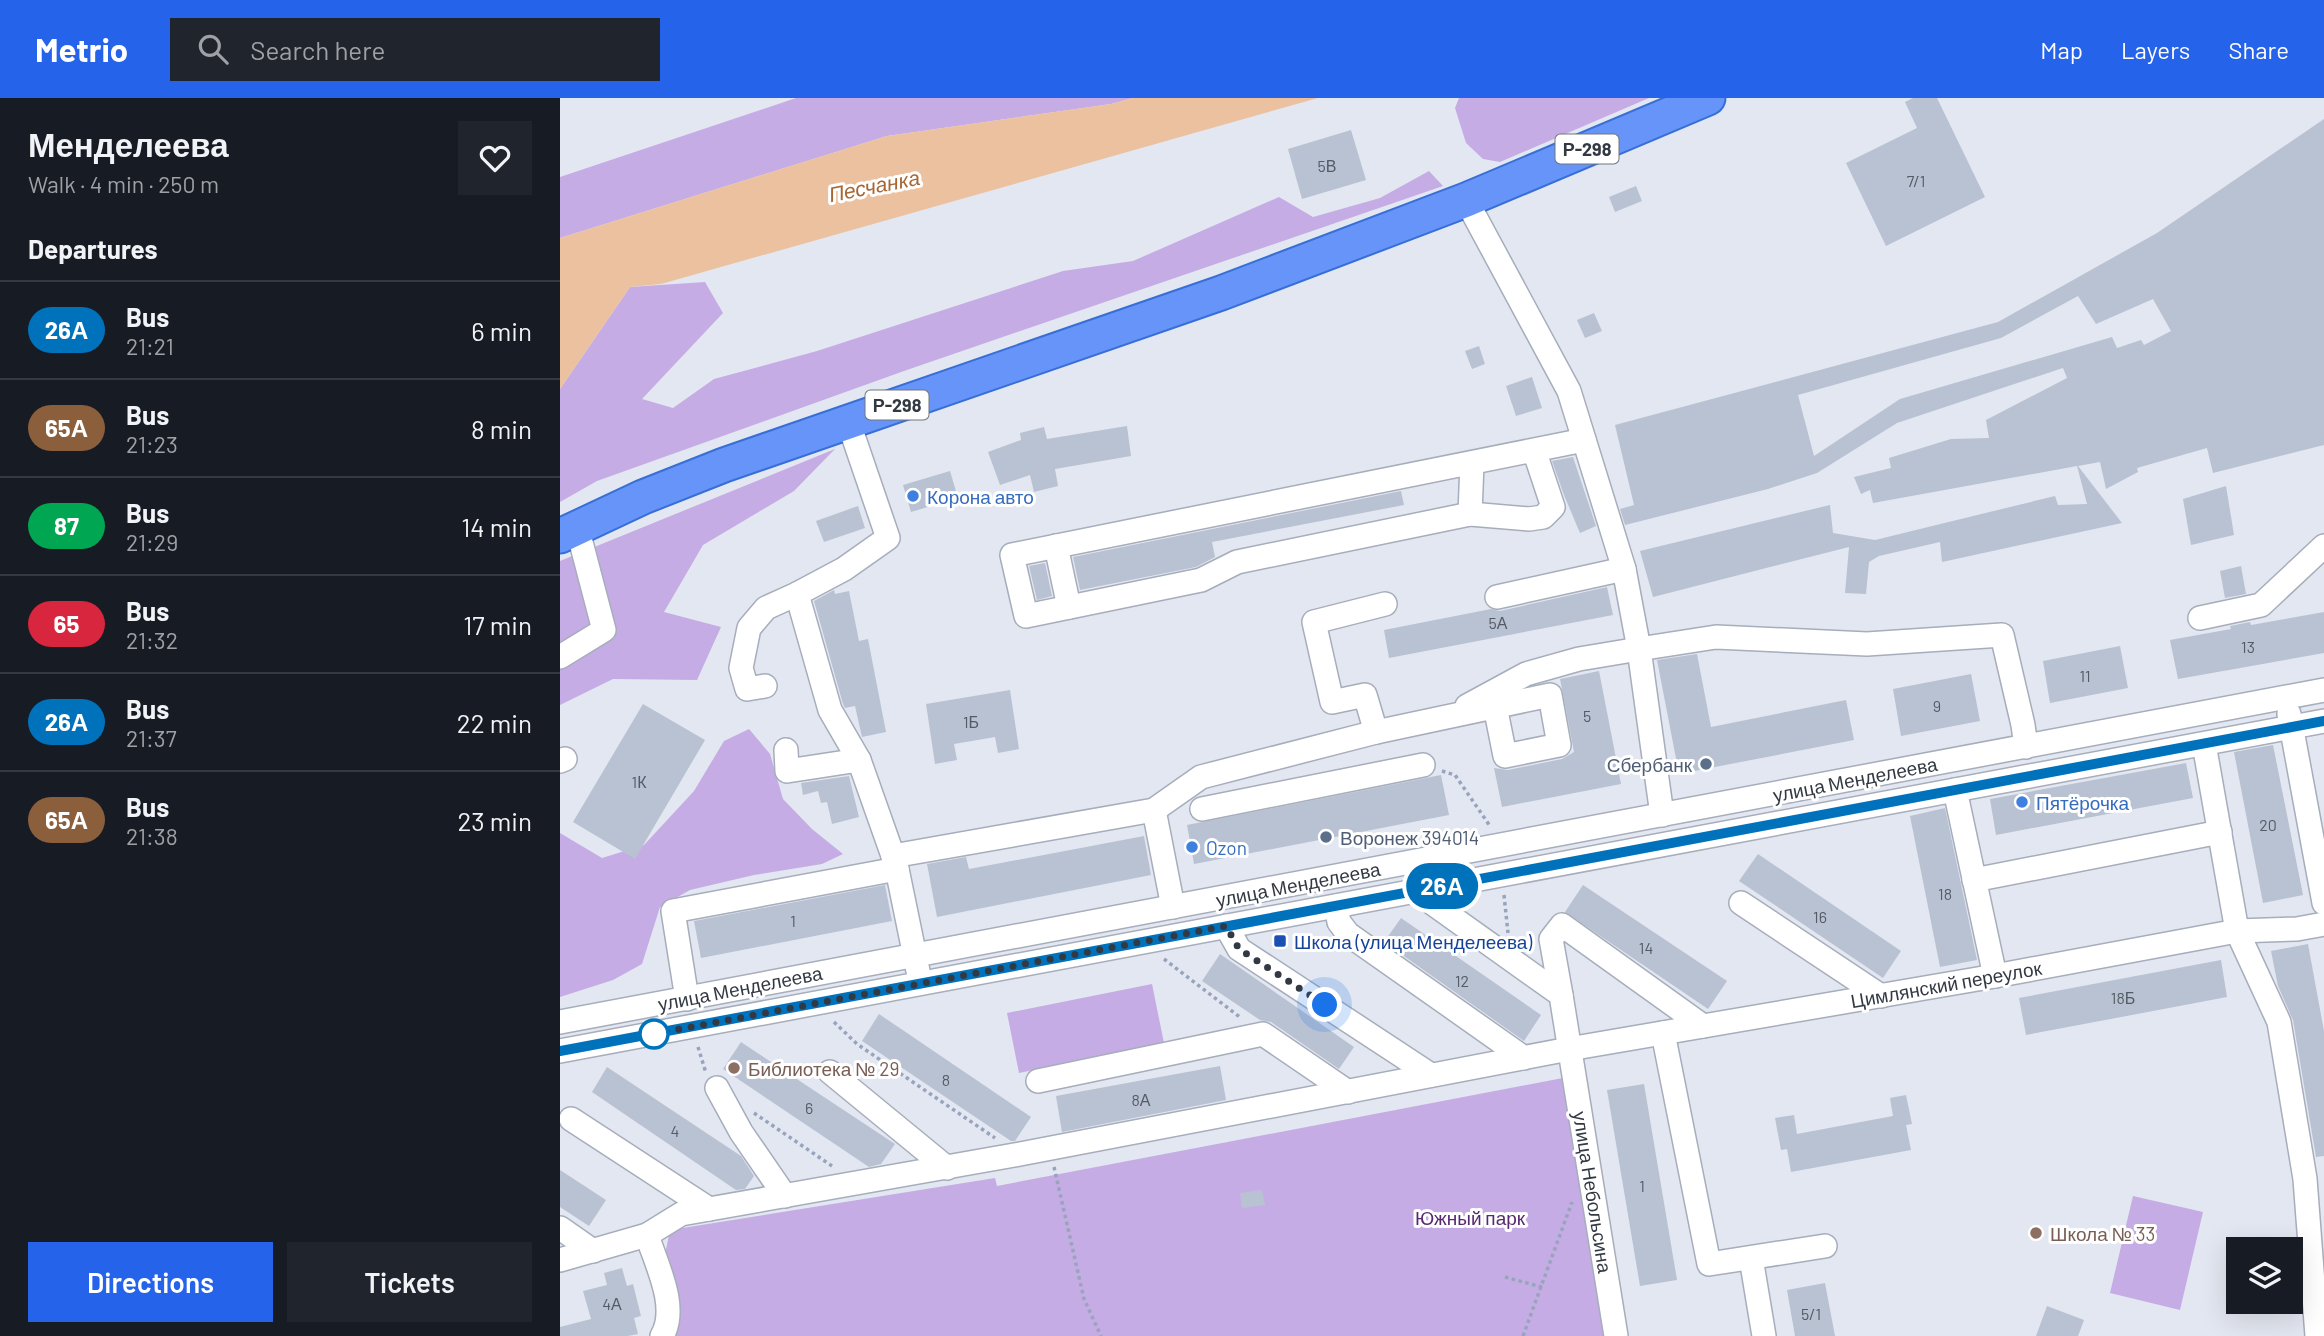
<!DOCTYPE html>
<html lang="en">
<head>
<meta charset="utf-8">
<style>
	:root { --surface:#171b24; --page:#20242c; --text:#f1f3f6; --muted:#9ea1a6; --line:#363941; --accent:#2563eb }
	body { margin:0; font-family:Barlow,sans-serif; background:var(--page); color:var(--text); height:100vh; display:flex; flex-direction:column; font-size:26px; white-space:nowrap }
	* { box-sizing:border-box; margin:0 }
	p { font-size:23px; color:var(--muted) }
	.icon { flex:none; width:38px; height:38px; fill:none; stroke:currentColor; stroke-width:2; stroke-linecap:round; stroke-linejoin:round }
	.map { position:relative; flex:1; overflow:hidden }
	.panel { display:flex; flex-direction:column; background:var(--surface); width:560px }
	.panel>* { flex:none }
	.badge { padding:0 14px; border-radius:23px; font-size:24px; line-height:46px }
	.tools { position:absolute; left:1666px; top:1139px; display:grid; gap:14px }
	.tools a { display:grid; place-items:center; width:77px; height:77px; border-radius:0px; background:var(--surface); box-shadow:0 7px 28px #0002; font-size:35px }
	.you { position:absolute; width:35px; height:35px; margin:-18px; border:5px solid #fff; border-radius:50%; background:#1a73e8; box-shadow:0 0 0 10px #1a73e833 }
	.map>.badge { position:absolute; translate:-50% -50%; box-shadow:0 0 0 4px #fff }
	h2 { padding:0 28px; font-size:26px; line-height:63px }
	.round { display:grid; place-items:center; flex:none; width:74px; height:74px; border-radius:0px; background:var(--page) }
	.headline { display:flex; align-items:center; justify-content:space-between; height:119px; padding:0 28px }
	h1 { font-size:33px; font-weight:600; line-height:52px }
	.cta { display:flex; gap:14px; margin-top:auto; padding:14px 28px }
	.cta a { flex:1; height:80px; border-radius:0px; background:var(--accent); color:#fff; font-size:28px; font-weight:600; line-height:80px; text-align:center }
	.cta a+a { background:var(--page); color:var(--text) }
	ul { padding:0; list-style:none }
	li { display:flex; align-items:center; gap:21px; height:98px; padding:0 28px; border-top:2px solid var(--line) }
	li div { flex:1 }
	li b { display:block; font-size:26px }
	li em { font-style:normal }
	li .badge { min-width:77px; font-weight:700; text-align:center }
	header { display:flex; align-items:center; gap:42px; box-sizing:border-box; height:98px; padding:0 35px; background:var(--accent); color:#fff }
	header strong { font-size:33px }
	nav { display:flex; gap:38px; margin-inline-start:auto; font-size:24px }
	.search { width:490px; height:63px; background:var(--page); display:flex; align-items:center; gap:18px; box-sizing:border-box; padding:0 24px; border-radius:0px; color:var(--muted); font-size:26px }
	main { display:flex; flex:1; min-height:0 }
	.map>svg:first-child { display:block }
	.green { fill:#c6ace4 }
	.water { fill:#ecc1a0 }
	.building { fill:#b9c2d2; fill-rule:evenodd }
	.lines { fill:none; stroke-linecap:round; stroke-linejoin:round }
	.minor-casing { stroke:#a6adbb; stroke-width:26 }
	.highway-casing { stroke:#376fd6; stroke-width:37 }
	.path { stroke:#98a4bd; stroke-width:3.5; stroke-dasharray:3.5 3.5; stroke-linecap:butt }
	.minor { stroke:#fff; stroke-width:23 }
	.highway { stroke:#6694f8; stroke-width:33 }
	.line-casing { stroke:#fff; stroke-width:16 }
	.line { stroke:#0072bc; stroke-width:10 }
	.walk { stroke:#333942; stroke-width:7; stroke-dasharray:0 12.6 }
	.shop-dot { fill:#3f7fe0; stroke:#fff; stroke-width:2.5 }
	.service-dot { fill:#5c6f8a; stroke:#fff; stroke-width:2.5 }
	.transit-dot { fill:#1a4fb4; stroke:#fff; stroke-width:2.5 }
	.stop-dot { fill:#fff; stroke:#0072bc; stroke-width:3.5 }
	.education-dot { fill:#8d6e63; stroke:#fff; stroke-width:2.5 }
	.labels { text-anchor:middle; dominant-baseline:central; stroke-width:6; stroke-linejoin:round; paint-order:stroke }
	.number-label { font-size:16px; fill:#545b66 }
	.shield { fill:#fff; stroke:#70747b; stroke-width:2 }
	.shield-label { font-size:18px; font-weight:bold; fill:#333942 }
	.shop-label { font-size:19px; fill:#366cbe; stroke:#fff; text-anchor:start }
	.service-label { font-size:19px; fill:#4e5e75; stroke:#fff; text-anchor:end }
	.street-label { font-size:19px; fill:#333942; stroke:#fff }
	.transit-label { font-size:19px; fill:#164399; stroke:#fff; text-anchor:start }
	.education-label { font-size:19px; fill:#785e54; stroke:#fff; text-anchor:start }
	.park-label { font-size:19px; fill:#572a70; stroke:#fff }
	.water-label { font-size:21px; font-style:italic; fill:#a86632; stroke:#fff }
</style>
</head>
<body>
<header>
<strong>Metrio</strong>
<div class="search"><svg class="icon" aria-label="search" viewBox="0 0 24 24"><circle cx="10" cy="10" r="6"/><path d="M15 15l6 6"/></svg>Search here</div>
<nav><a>Map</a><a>Layers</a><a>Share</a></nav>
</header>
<main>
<section class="panel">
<div class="headline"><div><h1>Менделеева</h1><p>Walk · 4 min · 250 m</p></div><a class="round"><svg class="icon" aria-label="heart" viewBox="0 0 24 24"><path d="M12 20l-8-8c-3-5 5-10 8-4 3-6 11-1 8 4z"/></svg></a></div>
<h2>Departures</h2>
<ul>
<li><span class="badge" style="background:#0072bc;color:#fff">26А</span><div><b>Bus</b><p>21:21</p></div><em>6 min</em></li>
<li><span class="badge" style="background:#8b5e3c;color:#fff">65А</span><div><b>Bus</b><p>21:23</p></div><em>8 min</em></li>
<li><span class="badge" style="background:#00a651;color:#fff">87</span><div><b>Bus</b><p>21:29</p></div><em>14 min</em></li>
<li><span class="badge" style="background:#d7263d;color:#fff">65</span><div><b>Bus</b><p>21:32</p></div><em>17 min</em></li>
<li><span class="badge" style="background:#0072bc;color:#fff">26А</span><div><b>Bus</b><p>21:37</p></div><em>22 min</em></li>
<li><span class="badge" style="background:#8b5e3c;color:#fff">65А</span><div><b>Bus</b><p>21:38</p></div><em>23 min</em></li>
</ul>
<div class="cta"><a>Directions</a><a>Tickets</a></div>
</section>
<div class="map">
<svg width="1764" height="1238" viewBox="0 0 1764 1238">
	<rect width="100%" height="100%" fill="#e3e7f1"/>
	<g class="green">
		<polygon points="236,0 573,0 551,6 327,38 0,140 0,79"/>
		<polygon points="899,0 1089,0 940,64 923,61 906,45 895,10"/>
		<polygon points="869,73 883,88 344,273 37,383 0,404 0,291 70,189 145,184 163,215 82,301 113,310 154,281 257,253 503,173 573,163 719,99 753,119 820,100"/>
		<polygon points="275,351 234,393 143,447 104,514 161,529 137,582 53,581 0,607 0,463"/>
		<polygon points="189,631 210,656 223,701 252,731 283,756 262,766 194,777 130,792 100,809 82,866 53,882 0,899 0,735 42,760 84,747 134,693 164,643"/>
		<polygon points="592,886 604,945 459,975 447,915"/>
		<polygon points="1008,979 1052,1238 111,1238 102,1171 110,1132 435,1080 437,1088"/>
		<polygon points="1573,1098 1643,1114 1620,1212 1550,1195"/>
	</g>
	<polygon class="water" points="573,0 758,0 101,186 70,189 0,291 0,140 327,38 551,6"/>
	<g class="building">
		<polygon points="1353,0 1377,0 1425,99 1326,148 1286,65 1357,30 1345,4"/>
		<path d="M1764,21V347L1653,375L1647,350L1577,370L1578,374L1546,391L1540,364L1518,368L1562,425L1382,464L1380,444L1319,458L1309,464L1306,496L1285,495L1289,449L1093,499L1080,453L1270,407L1273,435L1315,442L1495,398L1498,407L1527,406L1517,368L1313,405L1310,392L1301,396L1294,379L1331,370L1329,360L1391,341L1429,340L1426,322L1507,280L1503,270L1337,325L1257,375L1208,391L1065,427L1060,411L1074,407L1055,327L1438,224L1597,135ZM1518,198L1536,226L1593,201L1611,233L1584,247L1581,242L1557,250L1552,239L1340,301L1254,358L1238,297L1441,240Z"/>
		<polygon points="791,32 806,82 742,101 728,51"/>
		<polygon points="1076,88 1082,103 1055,114 1049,99"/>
		<polygon points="1034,215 1042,233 1025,240 1017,222"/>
		<polygon points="919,248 925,266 912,271 905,253"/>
		<polygon points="972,279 982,310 956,318 946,288"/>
		<polygon points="567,328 571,358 495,371 498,388 474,394 470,377 440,387 428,354 461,342 460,335 484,329 487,341"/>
		<polygon points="1013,359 1036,428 1020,435 1004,397 992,363"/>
		<polygon points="390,373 398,400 351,414 343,387"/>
		<polygon points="1666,388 1674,437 1631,447 1623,401"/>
		<polygon points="841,393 844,407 652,444 655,459 636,469 520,492 513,459"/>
		<polygon points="298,408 305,430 264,444 256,423"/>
		<polygon points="485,465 492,498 477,502 469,468"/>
		<polygon points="1681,468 1686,496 1665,500 1660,473"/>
		<polygon points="1047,489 1053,517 829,560 824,532 931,511 940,513"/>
		<polygon points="274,492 275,496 289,493 299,543 308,541 326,634 302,639 295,608 285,610 283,606 254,503"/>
		<polygon points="1764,514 1764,555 1618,581 1610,542 1671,531 1670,528 1690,524 1691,527"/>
		<polygon points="1560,548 1568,590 1490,605 1483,563"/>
		<polygon points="1137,556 1151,629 1286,602 1294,642 1119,676 1097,562"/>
		<polygon points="1039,573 1061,686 942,709 934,670 948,672 1002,661 1014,654 1000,581"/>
		<polygon points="1411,576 1420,623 1341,638 1333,591"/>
		<polygon points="450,592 459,651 438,655 435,639 394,646 397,662 375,666 366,606"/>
		<polygon points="83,606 145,642 75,761 13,724"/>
		<polygon points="1713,647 1743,797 1703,805 1674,654"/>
		<polygon points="1626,665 1633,700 1436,737 1430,701"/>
		<polygon points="881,677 889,717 634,766 627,727"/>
		<polygon points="289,678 299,719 272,726 267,704 261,705 258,693 243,697 241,685"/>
		<polygon points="1385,710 1417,862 1380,869 1350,718"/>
		<polygon points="584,738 591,777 377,819 367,766 406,759 409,771"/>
		<polygon points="1198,756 1341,853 1323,880 1179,783"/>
		<polygon points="325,787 332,823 141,860 134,823"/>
		<polygon points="1023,787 1167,883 1148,911 1005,814"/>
		<polygon points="841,820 981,917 964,943 824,844"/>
		<polygon points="1748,846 1764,933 1764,1058 1756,1059 1733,922 1718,888 1711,853"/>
		<polygon points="660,856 794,949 779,971 711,924 700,922 642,883"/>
		<polygon points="1661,862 1667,899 1466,937 1459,900"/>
		<polygon points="319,916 471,1019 455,1043 451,1043 302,943"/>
		<polygon points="181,944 335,1046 321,1066 309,1069 163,971"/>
		<polygon points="660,968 666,1002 502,1034 496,998"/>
		<polygon points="47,969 181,1058 194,1078 185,1091 176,1092 32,994"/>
		<polygon points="1084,986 1117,1182 1080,1188 1047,992"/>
		<polygon points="1346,997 1352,1026 1346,1027 1351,1052 1231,1074 1227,1051 1221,1052 1215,1020 1234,1017 1237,1036 1333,1018 1330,1000"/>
		<polygon points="0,1072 46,1102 29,1128 0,1109"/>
		<polygon points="702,1092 705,1107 682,1110 680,1095"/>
		<polygon points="62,1170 67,1188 73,1186 81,1218 74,1220 78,1236 68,1238 0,1238 0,1229 31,1221 23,1193 47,1187 44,1175"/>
		<polygon points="1265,1185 1275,1238 1235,1238 1227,1192"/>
		<polygon points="1487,1208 1524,1222 1518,1238 1476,1238"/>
	</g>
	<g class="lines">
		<defs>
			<g id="minor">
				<polyline points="906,102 1009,293 1064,471 1079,551 1156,539 1307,546 1442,537 1463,627 1466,649"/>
				<polyline points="288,323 328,440 284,471 237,496 270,612 299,662 333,758"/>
				<polyline points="974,352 993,409 983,419 969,421 910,416 677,464 641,482 466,518 452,457 974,352 1024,342"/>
				<polyline points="910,416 912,365"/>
				<polyline points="496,448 509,509"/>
				<polyline points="937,499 1064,471"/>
				<polyline points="1640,520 1701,507 1764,448"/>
				<polyline points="0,559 44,532 17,429"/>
				<polyline points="205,588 187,591 181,570 189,530 206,510 237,496"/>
				<polyline points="907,608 966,576 1019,561 1079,551 1102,717"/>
				<polyline points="1729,616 1764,805"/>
				<polyline points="816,634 805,597 772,604 754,524 825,506"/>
				<polyline points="1644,646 1677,833 1719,924 1745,1081 1757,1238"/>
				<polyline points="226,652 227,673 299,662"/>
				<polyline points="0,663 5,661"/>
				<polyline points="1395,692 1435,878"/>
				<polyline points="642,711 863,667"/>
				<polyline points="594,712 613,809"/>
				<polyline points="337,771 333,758 594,712 641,679 816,634 990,597 999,647 945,658 935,608"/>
				<polyline points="1414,782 1660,734"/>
				<polyline points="868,791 872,805 1001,897 1056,1238"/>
				<polyline points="1181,805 1321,898"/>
				<polyline points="776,808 779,824 788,836 964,960"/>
				<polyline points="666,828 679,851 871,977"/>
				<polyline points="1001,897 991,841 1002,827 1143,928"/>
				<polyline points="127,901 113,813 337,771 358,873"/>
				<polyline points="0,924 1764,592"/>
				<polyline points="1103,935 1149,1166 1265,1148"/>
				<polyline points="0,953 1764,623"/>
				<polyline points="270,974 387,1070"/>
				<polyline points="478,983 703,936 788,994"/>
				<polyline points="157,990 181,1034 225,1098"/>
				<polyline points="11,1021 149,1111"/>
				<polyline points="0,1130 33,1153"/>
				<path d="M87,1137C96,1166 119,1209 102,1238"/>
				<polyline points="1191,1160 1204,1238"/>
				<polyline points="0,1162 87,1137 121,1116 460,1056 1009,951 1435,878 1677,833 1737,831 1764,826"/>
			</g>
			<polyline id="highway" points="0,438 83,399 164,367 661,195 906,102 1148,0"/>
		</defs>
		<use href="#minor" class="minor-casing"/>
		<use href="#highway" class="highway-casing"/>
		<g class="path">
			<polyline points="882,673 895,677 930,728"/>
			<polyline points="944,797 948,835"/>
			<polyline points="604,861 681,920"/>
			<polyline points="274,924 297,946 435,1040"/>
			<polyline points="138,949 146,975"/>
			<polyline points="194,1015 272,1068"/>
			<polyline points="494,1069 524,1201 541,1238"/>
			<polyline points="945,1179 982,1189"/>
			<polyline points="963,1238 1012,1104"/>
		</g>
		<use href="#minor" class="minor"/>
		<use href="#highway" class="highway"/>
	</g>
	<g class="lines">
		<defs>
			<polyline id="line" points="0,953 1764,623"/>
		</defs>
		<use href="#line" class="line-casing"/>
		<use href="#line" class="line"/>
		<polyline class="walk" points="94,936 666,828 679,851 765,907"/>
	</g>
	<g class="shop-dot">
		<circle cx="353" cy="398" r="7"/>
		<circle cx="1462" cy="704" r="7"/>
		<circle cx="632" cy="749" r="7"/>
	</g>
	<g class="service-dot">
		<circle cx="1146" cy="666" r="7"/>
		<circle cx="766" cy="739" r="7"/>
	</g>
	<rect class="transit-dot" x="713" y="836" width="14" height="14" rx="3.5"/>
	<circle class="stop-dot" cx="94" cy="936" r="14"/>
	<g class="education-dot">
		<circle cx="174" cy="970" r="7"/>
		<circle cx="1476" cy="1135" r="7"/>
	</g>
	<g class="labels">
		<g class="number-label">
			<text x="767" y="67">5В</text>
			<text x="1356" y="82">7/1</text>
			<text x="938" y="524">5А</text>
			<text x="1688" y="548">13</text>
			<text x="1525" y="577">11</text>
			<text x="1377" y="607">9</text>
			<text x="1027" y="617">5</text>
			<text x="411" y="623">1Б</text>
			<text x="79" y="683">1К</text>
			<text x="1708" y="726">20</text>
			<text x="1385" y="795">18</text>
			<text x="1260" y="818">16</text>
			<text x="233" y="822">1</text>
			<text x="1086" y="849">14</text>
			<text x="902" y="882">12</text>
			<text x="1563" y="899">18Б</text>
			<text x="386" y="981">8</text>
			<text x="581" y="1001">8А</text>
			<text x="249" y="1009">6</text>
			<text x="115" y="1032">4</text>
			<text x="1082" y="1087">1</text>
			<text x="52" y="1205">4А</text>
			<text x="1251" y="1215">5/1</text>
		</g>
		<g class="shield">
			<rect x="995.5" y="36.5" width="63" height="29" rx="5"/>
			<rect x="305.5" y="292.5" width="63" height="29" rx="5"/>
		</g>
		<g class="shield-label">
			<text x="1027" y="51">Р-298</text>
			<text x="337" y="307">Р-298</text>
		</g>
		<g class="shop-label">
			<text x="367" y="398">Корона авто</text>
			<text x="1476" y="704">Пятёрочка</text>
			<text x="646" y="749">Ozon</text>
		</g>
		<g class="service-label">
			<text x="1132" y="666">Сбербанк</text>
			<text x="780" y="739" text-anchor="start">Воронеж 394014</text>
		</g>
		<g class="street-label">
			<text transform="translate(1295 681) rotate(-11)">улица Менделеева</text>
			<text transform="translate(738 786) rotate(-11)">улица Менделеева</text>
			<text transform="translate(1386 886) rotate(-10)">Цимлянский переулок</text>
			<text transform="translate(180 890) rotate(-11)">улица Менделеева</text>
			<text transform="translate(1033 1094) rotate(81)">улица Небольсина</text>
		</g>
		<g class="transit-label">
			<text x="734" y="843">Школа (улица Менделеева)</text>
		</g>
		<g class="education-label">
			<text x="188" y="970">Библиотека № 29</text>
			<text x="1490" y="1135">Школа № 33</text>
		</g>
		<g class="park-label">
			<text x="910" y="1119">Южный парк</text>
		</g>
		<g class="water-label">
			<text transform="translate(314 87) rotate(-11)">Песчанка</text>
		</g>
	</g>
</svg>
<div class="tools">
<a><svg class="icon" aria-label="layers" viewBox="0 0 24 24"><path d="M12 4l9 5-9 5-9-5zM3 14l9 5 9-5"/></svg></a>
</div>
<div class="you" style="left:765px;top:907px"></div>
<b class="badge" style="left:882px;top:788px;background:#0072bc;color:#fff">26А</b>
</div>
</main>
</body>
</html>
